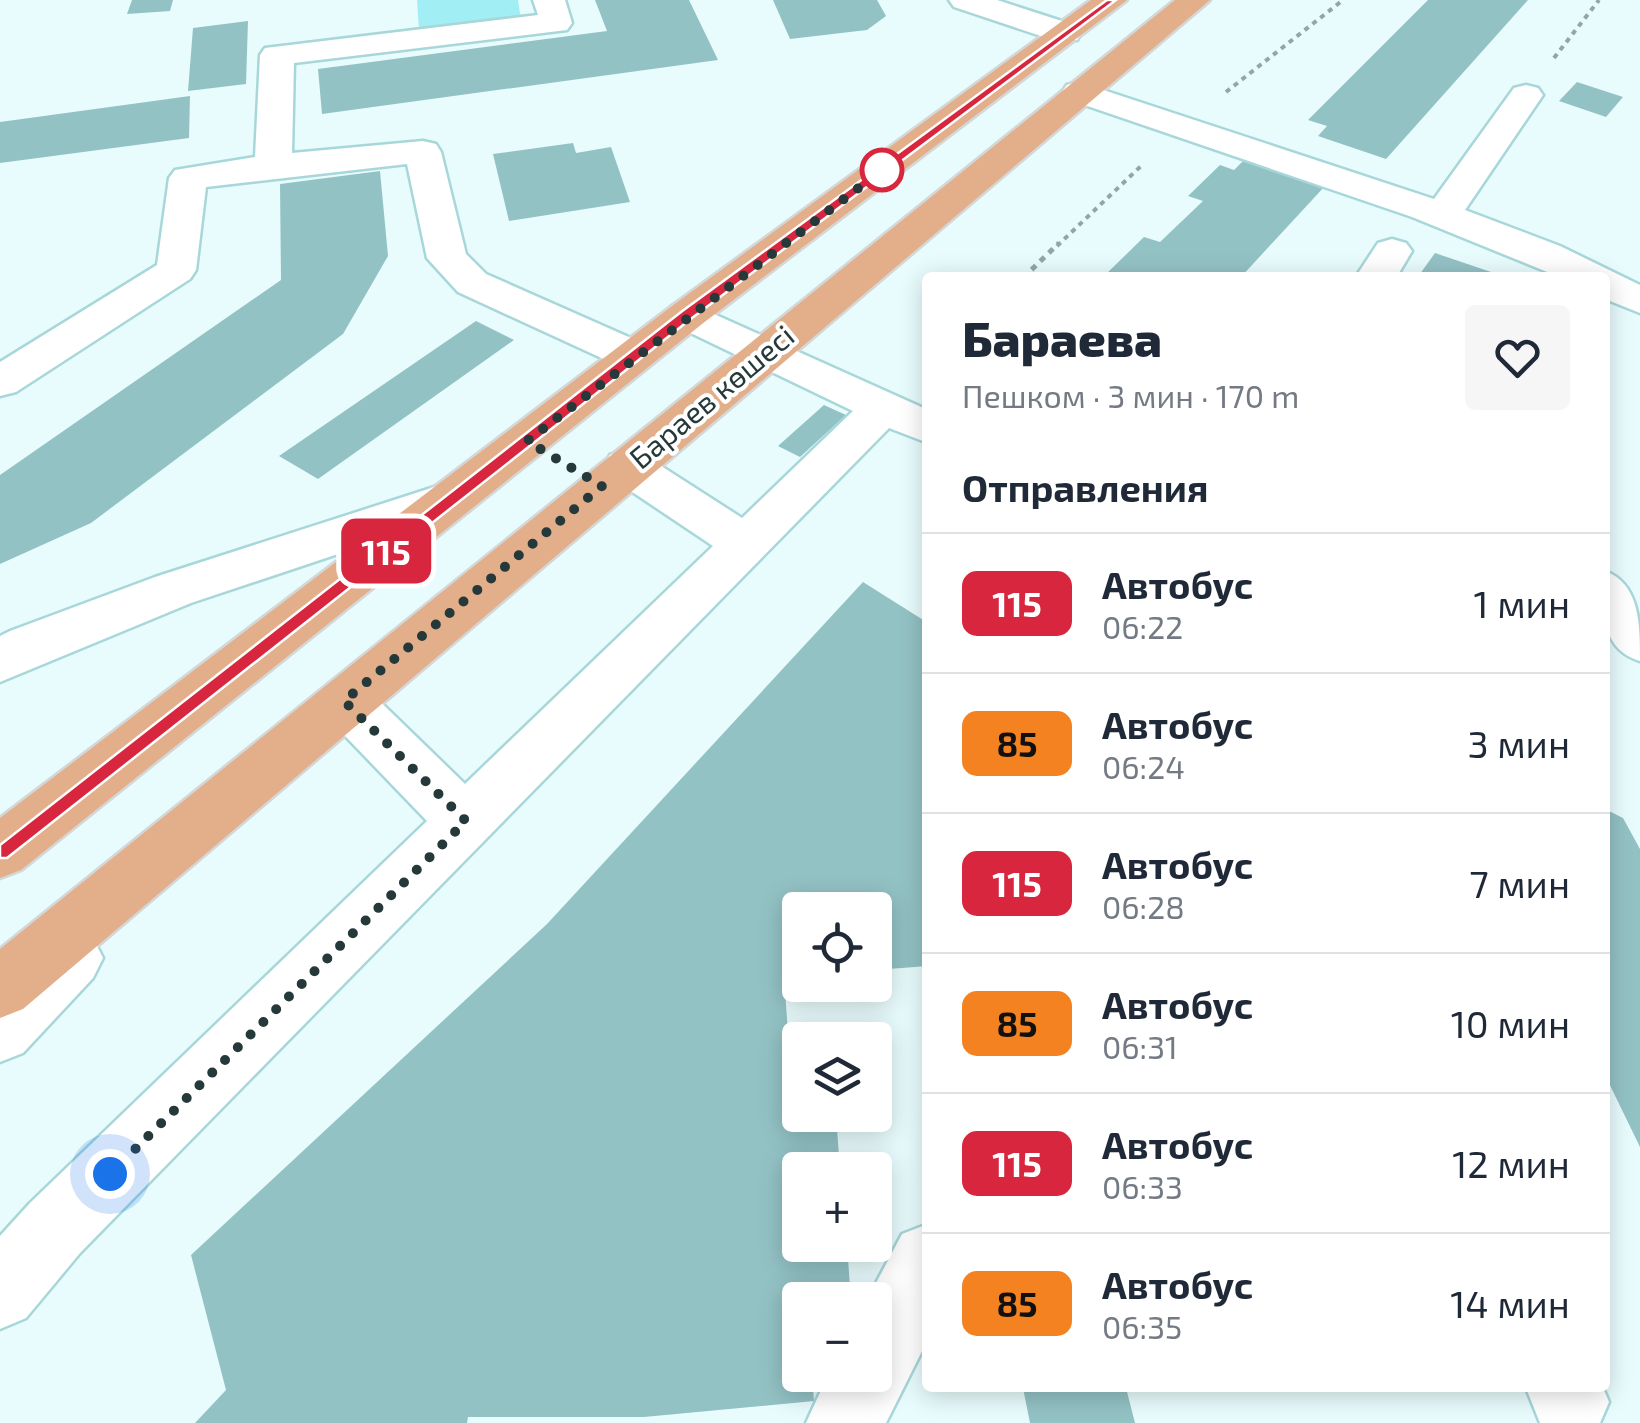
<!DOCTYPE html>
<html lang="ru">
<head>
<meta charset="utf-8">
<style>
	:root { --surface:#fff; --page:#f6f6f7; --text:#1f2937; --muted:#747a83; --line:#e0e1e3 }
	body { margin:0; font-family:"Exo 2",sans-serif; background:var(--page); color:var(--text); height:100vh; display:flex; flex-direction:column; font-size:38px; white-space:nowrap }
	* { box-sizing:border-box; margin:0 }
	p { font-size:32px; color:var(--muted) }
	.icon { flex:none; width:55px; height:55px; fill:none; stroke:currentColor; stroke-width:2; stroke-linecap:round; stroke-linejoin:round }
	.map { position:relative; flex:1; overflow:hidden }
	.sheet { position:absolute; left:922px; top:272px; width:688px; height:1120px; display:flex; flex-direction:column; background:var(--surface); border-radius:10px; box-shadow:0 5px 25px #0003 }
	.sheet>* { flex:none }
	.badge { padding:0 20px; border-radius:15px; font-size:35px; line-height:65px }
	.fabs { position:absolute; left:782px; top:892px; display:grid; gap:20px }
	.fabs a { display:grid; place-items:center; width:110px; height:110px; border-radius:10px; background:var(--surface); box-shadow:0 5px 25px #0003; font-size:50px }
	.you { position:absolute; width:50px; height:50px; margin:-25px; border:8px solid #fff; border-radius:50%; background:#1a73e8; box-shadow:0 0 0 15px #1a73e833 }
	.map>.badge { position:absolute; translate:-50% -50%; box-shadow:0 0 0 5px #fff }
	h2 { padding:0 40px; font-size:38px; line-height:90px }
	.round { display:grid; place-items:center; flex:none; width:105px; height:105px; border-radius:10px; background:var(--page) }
	.overview { display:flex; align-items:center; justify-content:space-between; height:170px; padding:0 40px }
	h1 { font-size:48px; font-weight:800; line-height:75px }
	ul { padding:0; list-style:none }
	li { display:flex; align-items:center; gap:30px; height:140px; padding:0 40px; border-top:2px solid var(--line) }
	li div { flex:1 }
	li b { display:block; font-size:38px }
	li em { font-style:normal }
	li .badge { min-width:110px; font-weight:700; text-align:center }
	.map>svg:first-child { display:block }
	.green { fill:#a1eff5 }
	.building { fill:#93c2c5 }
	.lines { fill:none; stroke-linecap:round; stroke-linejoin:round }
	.minor-casing { stroke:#a8d7da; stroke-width:5 }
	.major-casing { stroke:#d4d7d8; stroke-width:5 }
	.path-far1 { stroke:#93a6a7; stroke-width:4; stroke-dasharray:5 5; stroke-linecap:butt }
	.path { stroke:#93a6a7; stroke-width:5; stroke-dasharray:6 6; stroke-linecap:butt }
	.minor { fill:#fff; fill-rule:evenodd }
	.major { fill:#e3af8a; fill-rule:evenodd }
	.line { fill:#d7263d; stroke:#fff; stroke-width:2.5 }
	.walk { stroke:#26393a; stroke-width:10; stroke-dasharray:0 18 }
	.stop-dot { fill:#fff; stroke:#d7263d; stroke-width:5 }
	.labels { text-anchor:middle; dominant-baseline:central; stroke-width:8; stroke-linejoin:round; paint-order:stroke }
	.street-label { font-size:30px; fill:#26393a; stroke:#fff }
</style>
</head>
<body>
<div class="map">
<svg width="1640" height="1423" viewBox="0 0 1640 1423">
	<rect width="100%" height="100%" fill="#e9fcfd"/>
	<polygon class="green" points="417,0 518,0 521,20 419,31"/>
	<g class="building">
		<polygon points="132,0 173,0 170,11 127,14"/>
		<polygon points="595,0 689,0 718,60 322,114 318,69 607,31"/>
		<polygon points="773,0 877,0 886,16 867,30 790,39"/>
		<polygon points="1428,0 1528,0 1386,159 1318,136 1327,126 1308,120"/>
		<polygon points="248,21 246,84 188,91 193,28"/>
		<polygon points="1577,82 1623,97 1606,117 1559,101"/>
		<polygon points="190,96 189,138 0,163 0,122"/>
		<polygon points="573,143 576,153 611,147 630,202 509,221 493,154"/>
		<polygon points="1245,159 1325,186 1240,278 1102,278 1144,237 1160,242 1203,201 1188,196 1220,165 1234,170"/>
		<polygon points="380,171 388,256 343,334 91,523 0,564 0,475 281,280 280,184"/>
		<polygon points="1435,253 1491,272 1488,278 1417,278"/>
		<polygon points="476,321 514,340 318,479 279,456"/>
		<polygon points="824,405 846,415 800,457 778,446"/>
		<polygon points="863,582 928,623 928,966 875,970 875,910 800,910 800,976 784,977 790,1060 800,1060 800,1115 836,1115 840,1170 800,1170 800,1245 847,1245 851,1300 800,1300 800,1375 812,1375 814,1401 644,1417 468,1417 467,1423 195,1423 226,1390 191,1255 547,924"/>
		<polygon points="1605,809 1623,818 1640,849 1640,1147 1605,1075"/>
		<polygon points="1023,1388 1126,1388 1135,1423 1030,1423"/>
	</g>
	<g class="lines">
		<defs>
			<g id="minor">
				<polygon points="533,0 565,0 572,23 567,30 294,63 292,153 423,141 436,144 441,152 466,254 486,274 649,346 656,356 649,366 634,370 619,366 458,292 427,258 407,164 206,187 196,270 190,279 16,392 0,396 0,362 157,265 169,178 175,170 255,157 260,55 265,48 538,15"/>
				<polygon points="949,0 997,0 1077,26 1081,33 1077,40 1053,40 954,7"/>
				<polygon points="1079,82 1434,199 1514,88 1526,85 1538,88 1543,95 1465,210 1560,246 1640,285 1640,313 1605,299 1605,278 1562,278 1412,217 1067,99 1062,92 1067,85"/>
				<polygon points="1392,239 1406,243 1412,251 1396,278 1355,278 1378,243"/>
				<polygon points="687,302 928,410 928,443 889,428 80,1253 26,1318 0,1329 0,1236 30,1203 427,821 326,716 318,701 326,686 345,679 364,686 465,784 713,546 610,477 604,466 610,455 627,450 644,455 742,518 853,411 672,324 666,315 672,306"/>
				<polygon points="453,481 470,486 477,498 470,510 191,603 0,682 0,636 10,631 155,577"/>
				<path d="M1605,571C1640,584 1640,624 1640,661C1598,648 1605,609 1605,571Z"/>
				<polygon points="71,929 93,938 103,958 93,978 23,1053 0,1062 0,986 49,938"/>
				<polygon points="928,1224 928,1339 886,1423 806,1423 828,1375 875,1375 875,1300 867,1300 902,1234"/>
				<polygon points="1526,1388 1603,1388 1609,1402 1600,1423 1540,1423"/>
			</g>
			<g id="major">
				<polygon points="1091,0 1127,0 702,324 21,870 0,878 0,818 672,306"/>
				<polygon points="1175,0 1210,0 23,1009 0,1018 0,949"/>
			</g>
		</defs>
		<use href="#minor" class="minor-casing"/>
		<use href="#major" class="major-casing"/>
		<g class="path-far1">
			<polyline points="1554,58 1599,0"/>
			<polyline points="1226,92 1343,0"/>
			<polyline points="1057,246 1141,166"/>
		</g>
		<polyline class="path" points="1023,278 1059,243"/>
		<use href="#minor" class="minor"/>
		<use href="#major" class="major"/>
	</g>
	<polygon class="line" points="1107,0 1116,0 692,318 7,858 0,858 0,845 681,312"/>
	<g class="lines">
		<polyline class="walk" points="110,1174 466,821 344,701 602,486 527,441 882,170"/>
	</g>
	<circle class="stop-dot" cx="882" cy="170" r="20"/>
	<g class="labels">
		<g class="street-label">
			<text transform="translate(711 396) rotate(-40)">Бараев көшесі</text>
		</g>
	</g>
</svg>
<div class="fabs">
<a><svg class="icon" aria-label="locate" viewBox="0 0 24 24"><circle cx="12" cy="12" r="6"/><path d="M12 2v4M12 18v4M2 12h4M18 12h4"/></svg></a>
<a><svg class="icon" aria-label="layers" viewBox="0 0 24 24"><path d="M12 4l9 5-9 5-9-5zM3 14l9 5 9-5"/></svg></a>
<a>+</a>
<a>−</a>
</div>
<div class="you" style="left:110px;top:1174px"></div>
<b class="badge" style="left:386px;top:551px;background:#d7263d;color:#fff">115</b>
<section class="sheet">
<div class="overview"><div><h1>Бараева</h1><p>Пешком · 3 мин · 170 m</p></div><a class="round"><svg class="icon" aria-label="heart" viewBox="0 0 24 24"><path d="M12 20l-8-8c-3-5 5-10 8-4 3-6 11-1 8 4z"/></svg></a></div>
<h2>Отправления</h2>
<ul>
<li><span class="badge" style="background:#d7263d;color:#fff">115</span><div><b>Автобус</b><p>06:22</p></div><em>1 мин</em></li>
<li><span class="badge" style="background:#f58220;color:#111">85</span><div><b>Автобус</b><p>06:24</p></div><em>3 мин</em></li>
<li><span class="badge" style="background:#d7263d;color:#fff">115</span><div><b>Автобус</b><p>06:28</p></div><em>7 мин</em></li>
<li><span class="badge" style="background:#f58220;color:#111">85</span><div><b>Автобус</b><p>06:31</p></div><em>10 мин</em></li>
<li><span class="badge" style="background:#d7263d;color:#fff">115</span><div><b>Автобус</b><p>06:33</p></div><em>12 мин</em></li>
<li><span class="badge" style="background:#f58220;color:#111">85</span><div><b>Автобус</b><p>06:35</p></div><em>14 мин</em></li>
</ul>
</section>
</div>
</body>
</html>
